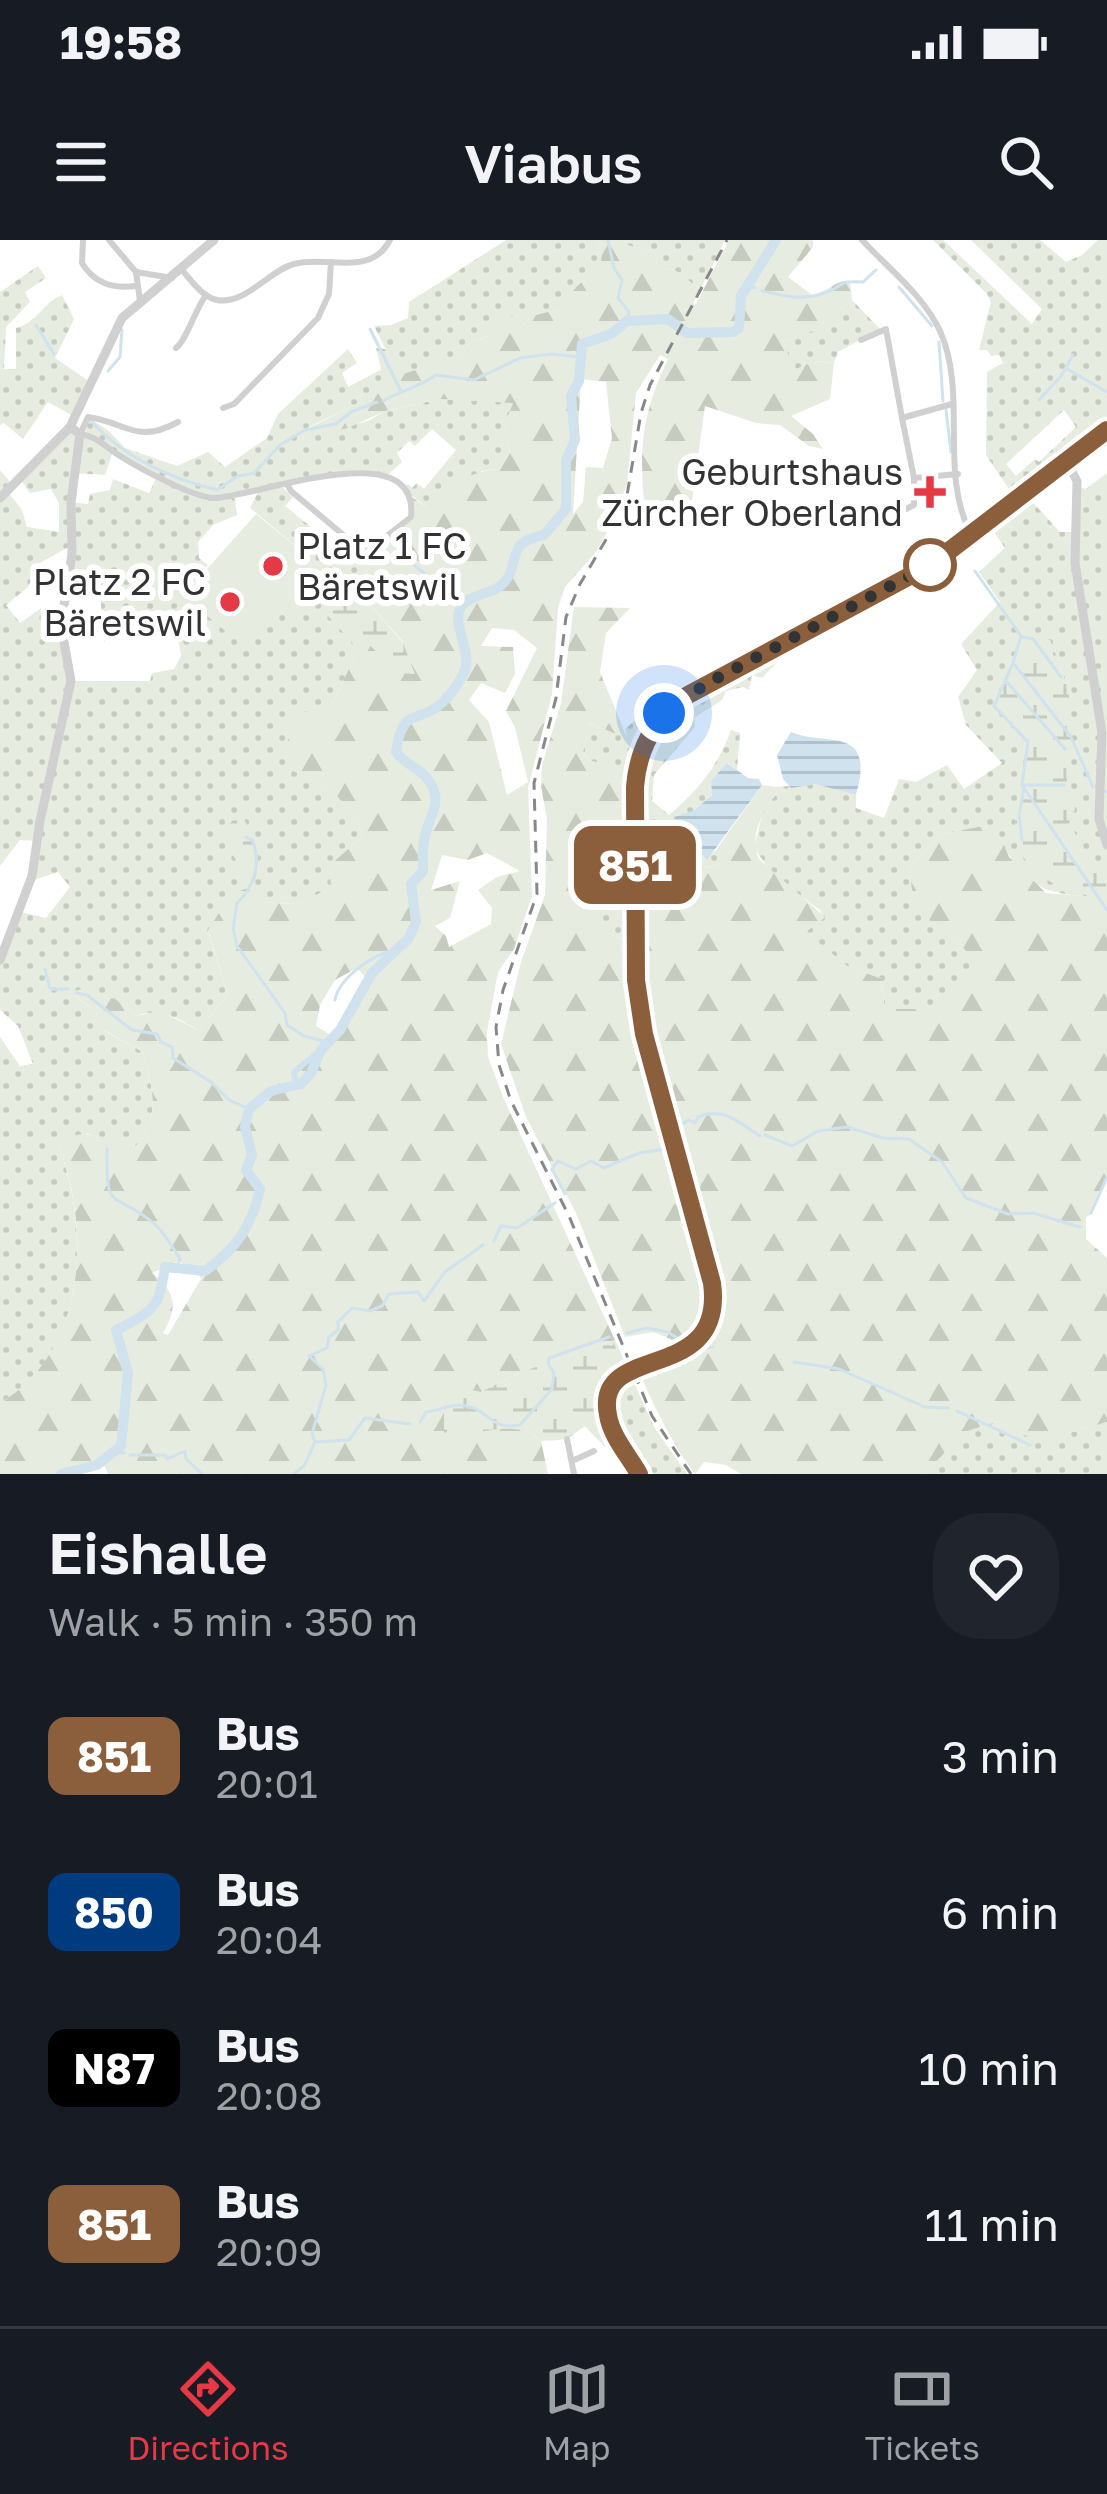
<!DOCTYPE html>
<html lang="en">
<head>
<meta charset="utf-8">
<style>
	:root { --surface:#171b24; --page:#20242c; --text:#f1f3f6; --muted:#9ea1a6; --line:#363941; --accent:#e63946 }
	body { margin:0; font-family:"Golos Text",sans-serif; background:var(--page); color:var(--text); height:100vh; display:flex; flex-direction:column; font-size:45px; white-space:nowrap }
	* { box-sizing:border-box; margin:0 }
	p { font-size:39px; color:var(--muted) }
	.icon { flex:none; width:66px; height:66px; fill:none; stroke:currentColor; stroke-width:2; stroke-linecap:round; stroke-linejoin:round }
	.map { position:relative; height:1234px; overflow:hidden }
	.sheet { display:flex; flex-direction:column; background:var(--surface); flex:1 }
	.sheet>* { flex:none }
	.badge { padding:0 24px; border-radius:18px; font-size:42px; line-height:78px }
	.you { position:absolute; width:60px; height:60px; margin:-30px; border:9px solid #fff; border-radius:50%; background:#1a73e8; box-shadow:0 0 0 18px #1a73e833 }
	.map>.badge { position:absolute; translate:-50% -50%; box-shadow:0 0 0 6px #fff }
	.round { display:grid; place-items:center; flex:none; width:126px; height:126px; border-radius:48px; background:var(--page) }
	.head { display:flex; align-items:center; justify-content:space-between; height:204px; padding:0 48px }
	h1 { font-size:57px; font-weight:600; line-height:90px }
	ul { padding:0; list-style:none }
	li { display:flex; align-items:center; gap:36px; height:156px; padding:0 48px }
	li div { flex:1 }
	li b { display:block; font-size:45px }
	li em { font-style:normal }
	li .badge { min-width:132px; font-weight:700; text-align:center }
	.status { display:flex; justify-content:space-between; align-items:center; height:84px; padding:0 60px; background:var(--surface); direction:ltr }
	.status svg { height:33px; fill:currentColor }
	header { display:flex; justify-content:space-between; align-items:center; height:156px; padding:0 48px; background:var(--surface); font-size:54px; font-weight:600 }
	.tab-bar { display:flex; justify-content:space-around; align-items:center; height:168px; border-top:3px solid var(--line); background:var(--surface); font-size:33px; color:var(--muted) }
	.tab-bar a { display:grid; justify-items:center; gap:6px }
	.tab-bar .on { color:var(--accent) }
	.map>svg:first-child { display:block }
	.grass { fill:url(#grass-dots); fill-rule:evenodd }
	.forest { fill:url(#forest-firs); fill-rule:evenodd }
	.wetland { fill:url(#wetland-marsh) }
	.pitch { fill:#e6ecdf }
	.water { fill:url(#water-rules) }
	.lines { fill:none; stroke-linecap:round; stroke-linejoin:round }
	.stream { stroke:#cfe2ee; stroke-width:3 }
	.canal { stroke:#cfe2ee; stroke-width:6 }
	.river { stroke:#cfe2ee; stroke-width:10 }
	.minor { stroke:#d0d0d0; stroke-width:6 }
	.tertiary { stroke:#d0d0d0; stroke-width:9 }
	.secondary { stroke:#bdbdbd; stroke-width:10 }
	.rail { stroke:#888; stroke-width:3; stroke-dasharray:12 9; stroke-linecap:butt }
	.line-casing { stroke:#fff; stroke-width:27 }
	.line { stroke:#8b5e3c; stroke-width:18 }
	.walk { stroke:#333; stroke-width:12; stroke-dasharray:0 21.6 }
	.poi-dot { fill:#e63946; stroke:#fff; stroke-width:4.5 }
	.stop-dot { fill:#fff; stroke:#8b5e3c; stroke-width:6 }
	.labels { text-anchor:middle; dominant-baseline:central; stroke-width:12; stroke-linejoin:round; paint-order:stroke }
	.poi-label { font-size:36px; fill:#333; stroke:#fff; text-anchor:end }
</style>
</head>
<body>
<div class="status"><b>19:58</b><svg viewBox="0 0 49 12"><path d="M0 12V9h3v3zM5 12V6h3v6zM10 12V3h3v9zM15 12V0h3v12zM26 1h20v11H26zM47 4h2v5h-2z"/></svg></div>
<header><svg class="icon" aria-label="menu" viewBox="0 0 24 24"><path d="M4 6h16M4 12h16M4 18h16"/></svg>Viabus<svg class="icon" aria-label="search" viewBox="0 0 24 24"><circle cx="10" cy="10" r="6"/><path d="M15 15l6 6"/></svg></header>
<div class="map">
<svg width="1107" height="1234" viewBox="0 0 1107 1234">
	<defs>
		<pattern id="grass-dots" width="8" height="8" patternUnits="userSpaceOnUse" patternTransform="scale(3)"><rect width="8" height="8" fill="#e6ecdf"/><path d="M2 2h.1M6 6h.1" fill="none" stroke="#c6cbc0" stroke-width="1.8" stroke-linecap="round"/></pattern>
		<pattern id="forest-firs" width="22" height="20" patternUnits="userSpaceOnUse" patternTransform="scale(3)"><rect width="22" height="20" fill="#e6ecdf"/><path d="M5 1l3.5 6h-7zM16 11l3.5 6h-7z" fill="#c6cbc0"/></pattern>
		<pattern id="wetland-marsh" width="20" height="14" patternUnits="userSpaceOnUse" patternTransform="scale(3)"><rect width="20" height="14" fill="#e6ecdf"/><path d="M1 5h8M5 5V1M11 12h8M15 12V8" fill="none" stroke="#c6cbc0"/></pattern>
		<pattern id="water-rules" width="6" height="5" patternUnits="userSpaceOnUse" patternTransform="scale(3)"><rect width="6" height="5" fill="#cfe2ee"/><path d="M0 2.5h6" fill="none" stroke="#b2c2cd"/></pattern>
	</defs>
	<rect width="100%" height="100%" fill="#fff"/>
	<g class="grass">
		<path d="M506,0H598C607,23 599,30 582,42C575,47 569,60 563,68L532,76L523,85L470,102L462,115L399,136L374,86L391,85L408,78L409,62Z"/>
		<polygon points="626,0 725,0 700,50 678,32 659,27 649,12 627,5"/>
		<path d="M933,0H943L1032,84L1042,69L971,0H1040L1066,22L1082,15L1098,0H1107V190L1026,255L1060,292H1076L1078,247L1086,249L1107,233V670L1095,657C1055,654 1033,653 1009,615C998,598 1002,597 983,586L943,594L909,628L924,670L940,692L958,700L978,727L930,769L889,770L884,765L882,739L847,726L805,692L824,678L820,670L774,636L754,608L763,571L777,553L775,547L815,544L856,555V568L884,578L899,539L916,542L947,525L964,549L1002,523L966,485L958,457L977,430L961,404L1000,362L979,332L1005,308L988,283L1017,261L986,215L987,132L1003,123L999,115L991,116L987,110H979L991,62L987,54ZM1064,170L1076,187L1039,222L1035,219L1016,236L1006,224Z"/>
		<path d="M38,26L46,38L25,52L30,62L6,87L4,129H16V88C40,81 41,64 62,55L74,79L55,118L90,142L75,177L48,162L23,199L4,183L0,185V52Z"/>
		<polygon points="852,60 880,89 838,112 834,123 814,121 794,131 783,101 815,90"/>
		<path d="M348,109L357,123L342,133L348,147L382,129L387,149L301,191V198L368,181L385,171L440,159L514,162L505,184L510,213L499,229L482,231L436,268H428L403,249L408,244L412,248L417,243L424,249L456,210L432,189L415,206L409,201L397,213L402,222L385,237L368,232L281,246L293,257L285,266L353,321L370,309L366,334L355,346L356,414L329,471L289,528C319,546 358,559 362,597L330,625L332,648L296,664L257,662L208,691L228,755L198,790C179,778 157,767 136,776L114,758L106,759L86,748L75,756L100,775L105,791L143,812C152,846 162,877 136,906L88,894L57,902C91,987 88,1112 0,1163V797L20,826L33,824L18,786L0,770V720L21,672L46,678L70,647L58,632L31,641L36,601L20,600L0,626V230L14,247L8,252L22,270L27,287L59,292V263L51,249L30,253L21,240L70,187L80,193L88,177L109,191L125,208L177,226L208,212L225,227L267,198L278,174ZM113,211L158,235L149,253L113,239L110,250L90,254L88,264L71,262L74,233L105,235ZM259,250L250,268L327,332L289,378L277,369L183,356L208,325L199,318L198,302L213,285L237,275L234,254ZM72,305L68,349L100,353L104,403L106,396L177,391L181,416L174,429L152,433L150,441H71L61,385L65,361L48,370L44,366L20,383L6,365L28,347L40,323Z"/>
		<path d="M850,374L787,412L762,438L752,435L749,450L743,447L726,451L722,460L694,478L695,487L654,535L652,561L669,575C698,551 718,526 731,490L740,493L737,530L728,523L711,541L712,554L679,590L706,619L716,610L720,625L703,628L687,615H668L650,596L647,560L641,553L651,504L680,469Z"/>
		<polygon points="667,453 670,458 642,494 648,496 635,547 621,544 618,529 589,520 583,512 587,483 627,497 625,489"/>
		<polygon points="588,621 631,622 632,704 585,682 586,662 579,646 587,634"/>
		<polygon points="615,1100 654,1187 687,1234 639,1234 616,1195 604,1206 585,1186 567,1199 541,1201 521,1184 521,1132"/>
		<polygon points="998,1181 1051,1208 1069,1193 1107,1182 1107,1234 924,1234 965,1192"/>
	</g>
	<g class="forest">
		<path d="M598,0H626L627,5L649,12L659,27L678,32L700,50L693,63L695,66L729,0H813V7L788,37L812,55C826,53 837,39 850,41L852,60L815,90L783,101L794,130L814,121L834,123L830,159L791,176L813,194L823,209L809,206L780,185L756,183L705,166L692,260L669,271L644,263C639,204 643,172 668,119L660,115L636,153L627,244L611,285L596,312L565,347L558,368L552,454L528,548L532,656L514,709L498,732L487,792L488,817L503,857L615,1100L521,1132L481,1152L541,1201L548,1234H108L102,1220L56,1234H0V1163C87,1112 92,987 57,902C80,886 111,900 136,906C162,877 152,846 143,812L104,790L100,775L70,752L86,748L106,759L114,758L136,776L160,771L198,790L228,755L208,690L231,654L248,648L258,662L296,664L331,648L330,625L362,597C358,559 319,546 289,528L285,514L294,472L329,471L356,414L352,402L360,396L401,433L403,402L354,346L366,334L370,309L411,277L407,254L428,268H436C452,243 469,232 499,229L510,213L505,184L513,163L440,159L385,171L348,188L301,198L299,193L386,149L376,108L385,109L400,135L462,115L470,102L489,96L493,79L509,74L523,85L532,76L563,68C568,60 574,47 582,42C598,30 607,23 598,0ZM581,139L606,142L612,198L603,228L586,227L583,262L573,274ZM492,388L514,390L537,408L506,471L515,487L528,542L507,555L489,482L469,460L481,443L505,453L515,434L513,407L481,406ZM487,613L520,631L497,637L478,650L492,668L491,684L449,707L446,696L435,686L450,678L460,641L431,650L442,615L468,620ZM357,728L368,740L345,786L334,797L316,786L320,765L335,740ZM178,1021L197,1031L201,1039L168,1095L163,1093C179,1066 175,1051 152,1033Z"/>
		<path d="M574,367L630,368L606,393L600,432L627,498L588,483L583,513L589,520L619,529L621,544C650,550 648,571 650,596L667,614L678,602L703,628L720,625L716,610L762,545L775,547L777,552C763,571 748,597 759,619L825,677L806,692L847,726L882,739L884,765L889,769H930L977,727L958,700L940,692L914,663L909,628L943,594L983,586L1001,597L1009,617L1046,653L1095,657L1107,670V940L1092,974L1086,977V999L1107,1018V1182L1069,1193L1051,1209L998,1181L965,1192L924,1234H741L726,1225L704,1222L695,1234C670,1200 653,1165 637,1127L690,1107L653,1092L625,1097L576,973L526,877L501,804L521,722L545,655L547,579L541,546L542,525L561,463ZM588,621L631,622V704L586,682V662L579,646L587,634Z"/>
	</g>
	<g class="wetland">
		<polygon points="354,346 403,403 415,434 401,433 360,397 352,402 327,375"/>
		<path d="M1021,396L1050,400C1060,424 1070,448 1071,474C1074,513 1057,531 1075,569L1069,583L1089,616L1107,633L1104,669C1091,652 1074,653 1055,644C991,612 1021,555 1028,502L994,466Z"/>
		<path d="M241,571C251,598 267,617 252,645L220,595Z"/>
		<path d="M613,1101L625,1132L610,1151L615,1194L604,1206L585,1186C544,1215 548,1192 513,1189C490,1187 472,1197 444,1193V1161L454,1146L481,1152L521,1132Z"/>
	</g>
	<polygon class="pitch" points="256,274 327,332 289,378 277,369 247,409 183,356"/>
	<g class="water">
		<path d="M791,492C827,507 876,484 856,555L815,544L791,548L783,539L777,515Z"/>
		<polygon points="727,523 748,538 759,539 762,545 707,620 679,590 674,577 695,570 712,555 711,541"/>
	</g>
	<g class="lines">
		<g class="stream">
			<polyline points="608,0 614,28 622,40 618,58 629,72 627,81"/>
			<polyline points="746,46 755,48"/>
			<polyline points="899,47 932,86"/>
			<path d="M762,51C784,56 802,61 825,53C846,46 835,40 863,42L876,30"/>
			<polyline points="36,85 54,114"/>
			<polyline points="370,89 401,151"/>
			<polyline points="939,102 943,161"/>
			<polyline points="1067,129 1107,152"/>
			<polyline points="108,131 120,117 122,90"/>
			<polyline points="1039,160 1061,136 1073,115"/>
			<path d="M383,161C400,151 419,147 436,135L474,140L520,118L551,114L579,117"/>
			<polyline points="946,170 951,212"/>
			<path d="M91,181C124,218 169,238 217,250L238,236L254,233L280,205L305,190L336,184L351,172L377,162"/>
			<polyline points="412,323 462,365"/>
			<polyline points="975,331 1021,396 1013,423 994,466 1028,502 1022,545 1107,670"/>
			<polyline points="1022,397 1033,399 1061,437"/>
			<polyline points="1014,424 1071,497 1093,547"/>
			<polyline points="1007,442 1065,509"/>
			<polyline points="1024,545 1064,545"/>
			<polyline points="1106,551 1107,552"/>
			<path d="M246,597L252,600C262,623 254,647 237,663L233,689L237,706L285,773L287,785L304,796L327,802"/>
			<polyline points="1022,600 1019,575 1024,549"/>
			<polyline points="45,729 50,749 68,749"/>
			<polyline points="77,753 87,755 132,790 157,794 161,802 172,807 173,818 211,842 229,860 249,869"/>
			<path d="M335,760C339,738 372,715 394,710"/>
			<polyline points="765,895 792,906 818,891 847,887 883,898 909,899 942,922 966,958 1008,974 1033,973 1080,987"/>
			<path d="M679,899L680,885L689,880L695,883L698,877C725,866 740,884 760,896"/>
			<path d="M107,909C106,973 111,950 151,981C162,989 172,1006 180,1019L177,1026"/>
			<polyline points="565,954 552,929 558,921 576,929 591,921 604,928 639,913 666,909"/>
			<polyline points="1091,973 1107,937"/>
			<polyline points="494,1001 501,986 517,988 555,963"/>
			<polyline points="627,1093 647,1088 668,1092 683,1102"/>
			<polyline points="705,1108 713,1107"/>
			<polyline points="794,1122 839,1129 925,1167 948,1168"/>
			<polyline points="957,1171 1030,1205"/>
			<path d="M420,1182L426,1172C440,1171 451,1163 466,1166C490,1170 490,1191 520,1185L552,1149L554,1133L548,1124L549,1118L609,1097"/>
			<polyline points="315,1202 312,1194 326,1145 323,1129 309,1116 327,1108 329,1097 338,1090 338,1082 352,1068 370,1071 382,1066 389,1054 418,1052 424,1061 445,1032 483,1005"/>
			<polyline points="116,1212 124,1213"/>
			<polyline points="130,1215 165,1215 167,1219 185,1211 186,1219 202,1234"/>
			<polyline points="294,1234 304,1226 315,1202 349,1200 365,1178 410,1184"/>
		</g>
		<polyline class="canal" points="296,846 294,832 321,810"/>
		<path class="river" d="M61,1234L97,1225L121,1206L128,1133L116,1090C155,1071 159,1067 165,1027L205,1031C236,1009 252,986 260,949L246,930L252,915L245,887L249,869L271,851L301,844L311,833L321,810L340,790L372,733L409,698L416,682L411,644L423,631C423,621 422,611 424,601C427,576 447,562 426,537C416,526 404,524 396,512C402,465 419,485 443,462C450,456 460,441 464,432C473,414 452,384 460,369C467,355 487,355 499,347C524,328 501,302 544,295L566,269V221L575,200L571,156L579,141L582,104L611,94L627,81L668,79L687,93L733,92L739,88L741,56L776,0"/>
		<g class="minor">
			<path d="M83,0L82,23C94,43 113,49 135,46"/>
			<polyline points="109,0 136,32 140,61"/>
			<path d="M862,0C888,28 924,56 940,91C968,153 939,232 970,292"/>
			<path d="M181,29C191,40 202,57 217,60C246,65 268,31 294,24C328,15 370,38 390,0"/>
			<polyline points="136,32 172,38"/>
			<polyline points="861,100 886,89 902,178"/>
			<path d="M176,108C186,101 195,70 206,55"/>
			<polyline points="952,164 902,178 914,238 958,234"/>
			<polyline points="223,168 234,164 318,78 329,54 331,22"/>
			<path d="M178,182C136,205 126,182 88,177L80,194C98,197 104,206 120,216C139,228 192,257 214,258C253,258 420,191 411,277L370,309H360L291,251L287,244"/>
			<polyline points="900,272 914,265 914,238"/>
			<polyline points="567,1199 574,1234"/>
			<polyline points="572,1221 594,1211"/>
		</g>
		<g class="tertiary">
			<polyline points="1067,222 1077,241 1075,323 1102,493 1099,579 1107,605"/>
			<polyline points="0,258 70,187 122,78 214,0"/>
			<polyline points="0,720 32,636 40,581 71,441 61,385 72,314 71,263 80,194 70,187"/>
		</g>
		<path class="secondary" d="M639,1234C629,1216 611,1196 608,1175C594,1100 727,1147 712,1043L643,794L636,740L635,547C638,507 654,477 688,455L941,318L1107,190"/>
		<polyline class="rail" points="691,1234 652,1176 569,976 511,861 499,825 496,787 503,750 537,654 534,543 556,458 566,377 580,344 625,267 641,173 650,145 727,0"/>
	</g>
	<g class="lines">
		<defs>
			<path id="line" d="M639,1234C629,1216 611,1196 608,1175C593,1100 726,1147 712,1043L644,794L636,740L635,547C638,507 655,477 688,455L932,324L1107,190"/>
		</defs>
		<use href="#line" class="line-casing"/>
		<use href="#line" class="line"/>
		<polyline class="walk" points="664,473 706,444 930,325"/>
	</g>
	<g class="poi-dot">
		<path d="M924 234h12v12h12v12h-12v12h-12v-12h-12v-12h12z"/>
		<circle cx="273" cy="326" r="12"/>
		<circle cx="230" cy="362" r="12"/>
	</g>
	<circle class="stop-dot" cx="930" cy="325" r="24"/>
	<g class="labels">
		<g class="poi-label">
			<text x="903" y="231">Geburtshaus<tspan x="903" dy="41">Zürcher Oberland</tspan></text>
			<text x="297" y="305" text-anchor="start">Platz 1 FC<tspan x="297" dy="41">Bäretswil</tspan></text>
			<text x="206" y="341">Platz 2 FC<tspan x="206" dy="41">Bäretswil</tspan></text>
		</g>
	</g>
</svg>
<div class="you" style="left:664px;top:473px"></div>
<b class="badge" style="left:635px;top:625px;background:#8b5e3c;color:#fff">851</b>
</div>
<section class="sheet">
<div class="head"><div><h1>Eishalle</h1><p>Walk · 5 min · 350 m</p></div><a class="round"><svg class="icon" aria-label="heart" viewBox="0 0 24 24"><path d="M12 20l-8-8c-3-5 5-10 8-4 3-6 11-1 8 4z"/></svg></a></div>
<ul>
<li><span class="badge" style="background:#8b5e3c;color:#fff">851</span><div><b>Bus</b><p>20:01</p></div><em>3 min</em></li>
<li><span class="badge" style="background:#003b80;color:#fff">850</span><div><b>Bus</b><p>20:04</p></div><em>6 min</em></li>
<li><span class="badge" style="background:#000;color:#fff">N87</span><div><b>Bus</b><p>20:08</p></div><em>10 min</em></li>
<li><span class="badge" style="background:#8b5e3c;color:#fff">851</span><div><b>Bus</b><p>20:09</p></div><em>11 min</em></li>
</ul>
</section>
<nav class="tab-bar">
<a class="on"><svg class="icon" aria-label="directions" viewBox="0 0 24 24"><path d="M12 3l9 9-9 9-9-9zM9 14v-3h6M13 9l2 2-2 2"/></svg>Directions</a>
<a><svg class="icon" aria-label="map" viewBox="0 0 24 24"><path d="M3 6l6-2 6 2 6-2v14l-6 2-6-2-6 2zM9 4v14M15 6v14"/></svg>Map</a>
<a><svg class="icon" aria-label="tickets" viewBox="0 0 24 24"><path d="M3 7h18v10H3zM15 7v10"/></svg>Tickets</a>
</nav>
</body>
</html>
